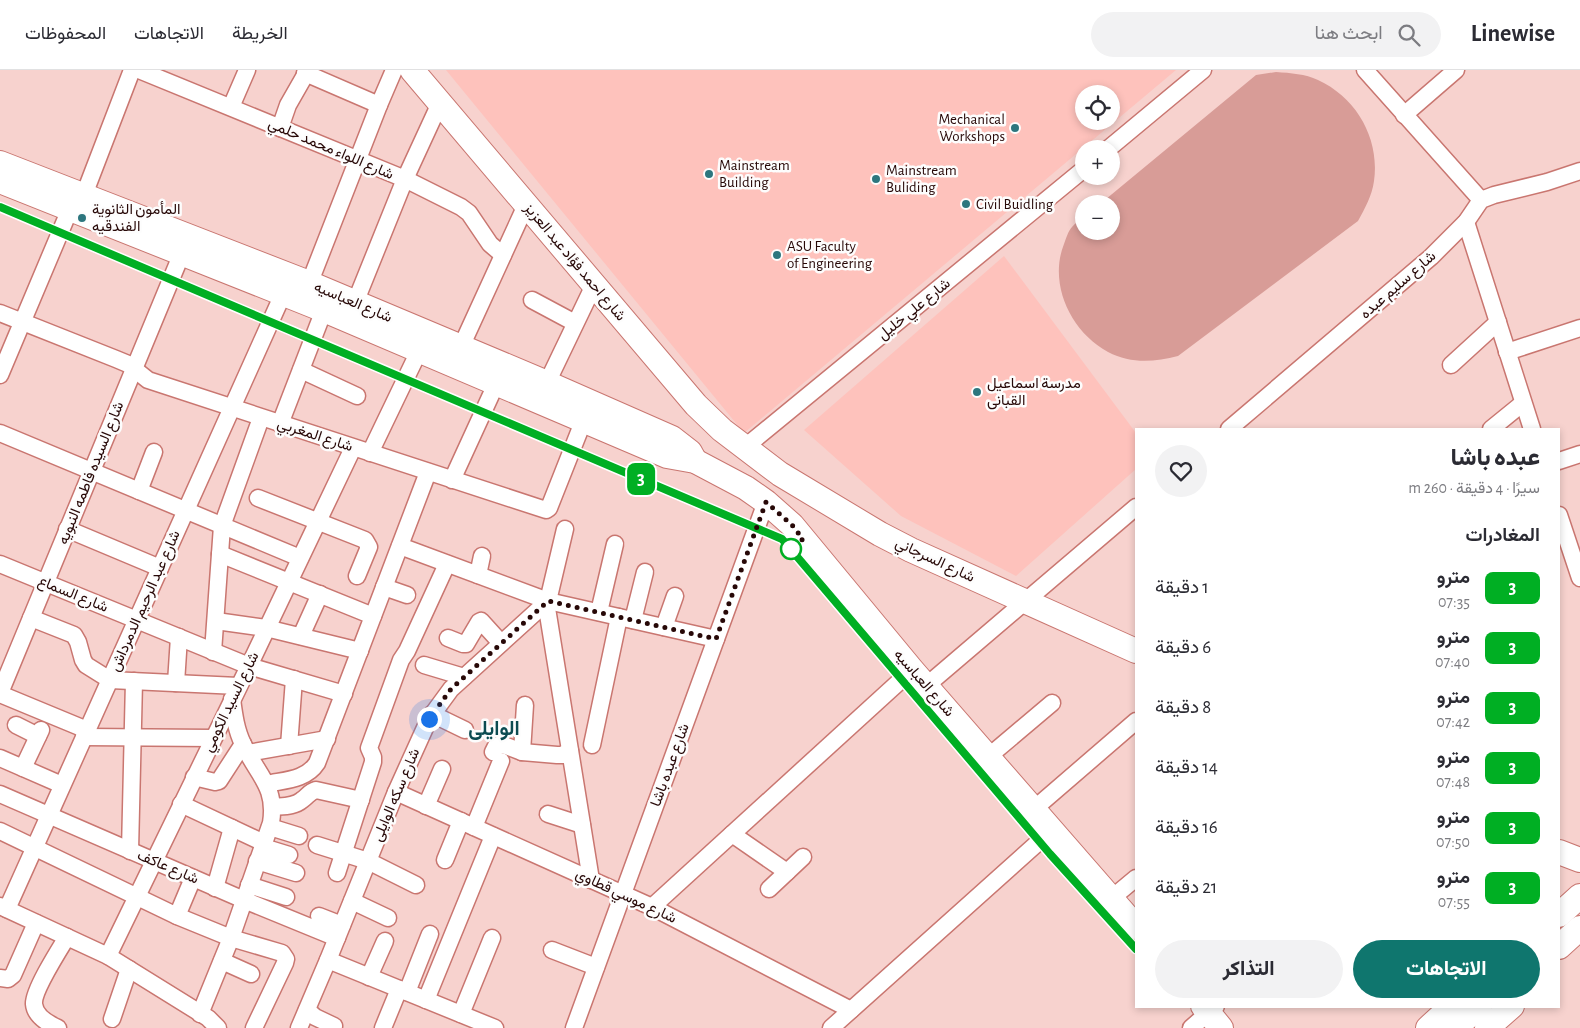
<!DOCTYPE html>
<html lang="ar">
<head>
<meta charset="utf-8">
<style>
	:root { --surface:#fff; --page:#f2f2f3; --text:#2b2b33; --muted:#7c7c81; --line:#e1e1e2; --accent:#0f766e }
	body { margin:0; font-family:"Alegreya Sans",Vazirmatn,sans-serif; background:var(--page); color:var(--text); direction:rtl; height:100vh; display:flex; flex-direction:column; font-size:19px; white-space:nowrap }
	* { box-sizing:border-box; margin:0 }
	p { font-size:16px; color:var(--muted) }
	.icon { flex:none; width:28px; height:28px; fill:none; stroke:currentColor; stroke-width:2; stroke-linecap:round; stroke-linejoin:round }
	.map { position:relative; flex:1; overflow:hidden; direction:ltr }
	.panel { position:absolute; left:1135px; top:358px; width:425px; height:580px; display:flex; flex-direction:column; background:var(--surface); border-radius:0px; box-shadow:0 2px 8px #0003; direction:rtl }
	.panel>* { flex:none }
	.badge { padding:0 10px; border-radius:8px; font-size:18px; line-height:32px }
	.controls { position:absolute; left:1075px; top:15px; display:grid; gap:10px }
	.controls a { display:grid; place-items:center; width:45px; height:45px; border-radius:50%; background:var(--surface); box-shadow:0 2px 8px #0003; font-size:25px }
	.you { position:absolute; width:25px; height:25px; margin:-12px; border:4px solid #fff; border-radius:50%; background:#1a73e8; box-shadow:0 0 0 8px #1a73e833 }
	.map>.badge { position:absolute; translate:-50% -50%; box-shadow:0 0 0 2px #fff }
	h2 { padding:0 20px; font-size:19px; line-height:45px }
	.round { display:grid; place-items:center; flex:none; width:52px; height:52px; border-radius:26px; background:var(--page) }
	.summary { display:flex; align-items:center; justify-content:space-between; height:85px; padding:0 20px }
	h1 { font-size:24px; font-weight:800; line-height:38px }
	.cta { display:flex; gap:10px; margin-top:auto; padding:10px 20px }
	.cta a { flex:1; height:58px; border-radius:30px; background:var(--accent); color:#fff; font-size:20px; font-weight:800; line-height:58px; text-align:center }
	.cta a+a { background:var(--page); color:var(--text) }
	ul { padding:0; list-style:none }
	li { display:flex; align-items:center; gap:15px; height:60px; padding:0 20px }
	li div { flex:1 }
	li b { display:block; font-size:19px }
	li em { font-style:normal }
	li .badge { min-width:55px; font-weight:700; text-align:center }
	header { display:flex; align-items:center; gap:30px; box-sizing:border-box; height:70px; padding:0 25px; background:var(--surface); border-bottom:1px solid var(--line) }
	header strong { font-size:24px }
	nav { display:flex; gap:28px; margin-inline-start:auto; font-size:18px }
	.search { width:350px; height:45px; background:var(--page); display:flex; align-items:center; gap:12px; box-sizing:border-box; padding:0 18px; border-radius:28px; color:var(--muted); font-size:19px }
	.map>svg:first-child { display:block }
	.built { fill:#fec2bc; fill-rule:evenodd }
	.green { fill:#d89c97 }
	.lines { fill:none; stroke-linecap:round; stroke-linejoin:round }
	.street-casing { stroke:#c97670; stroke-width:19 }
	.secondary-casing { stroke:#c97670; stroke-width:26 }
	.street { stroke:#fff; stroke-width:16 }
	.secondary { stroke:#fff; stroke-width:24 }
	.line-casing { stroke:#fff; stroke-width:11 }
	.line { stroke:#00af23; stroke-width:8 }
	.walk { stroke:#270807; stroke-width:5; stroke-dasharray:0 9 }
	.poi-dot { fill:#2d767e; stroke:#fdfdfd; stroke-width:2 }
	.stop-dot { fill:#fff; stroke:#00af23; stroke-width:2.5 }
	.labels { text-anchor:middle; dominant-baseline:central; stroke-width:5; stroke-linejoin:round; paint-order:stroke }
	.poi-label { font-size:15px; fill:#270807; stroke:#fdfdfd; text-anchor:start }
	.street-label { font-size:15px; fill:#270807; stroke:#fdfdfd }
	.district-label { font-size:20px; font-weight:bold; fill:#0c4b51; stroke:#fdfdfd }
</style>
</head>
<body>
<header>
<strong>Linewise</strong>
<div class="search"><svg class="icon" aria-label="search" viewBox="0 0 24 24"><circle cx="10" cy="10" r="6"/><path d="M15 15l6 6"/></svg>ابحث هنا</div>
<nav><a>الخريطة</a><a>الاتجاهات</a><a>المحفوظات</a></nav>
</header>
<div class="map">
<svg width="1580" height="958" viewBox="0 0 1580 958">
	<rect width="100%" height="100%" fill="#f7d2ce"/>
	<g class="built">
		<path d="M446,0H1176L744,363ZM1084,24H1111V51H1084Z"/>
		<polygon points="1004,186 1136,363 1136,399 1016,506 901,446 804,360"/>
	</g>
	<path class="green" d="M1276,2C1291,3 1305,4 1318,10C1357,28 1380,69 1374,111C1372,126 1365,138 1358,151L1178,286C1154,292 1131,294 1108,282C1071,262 1048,214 1064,174C1066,169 1068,161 1072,157C1075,153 1080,150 1084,147V161H1111V134H1100L1256,5Z"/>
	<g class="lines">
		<defs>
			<g id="street">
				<polyline points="139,0 405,109 461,137 469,143 490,174 503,185"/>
				<polyline points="1365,0 1481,130"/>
				<polyline points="305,3 379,35"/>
				<polyline points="231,37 247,0"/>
				<polyline points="1404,45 1456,0"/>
				<polyline points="280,58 288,35 308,0"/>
				<polyline points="1108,79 1203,0"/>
				<polyline points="84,125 132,0"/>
				<polyline points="1466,152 1532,359"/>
				<polyline points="306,222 379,35 394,0"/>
				<polyline points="532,230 575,253"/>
				<polyline points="355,233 405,109 440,33"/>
				<polyline points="0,243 116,289 128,294 148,310 546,440 549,438 583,352"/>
				<polyline points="461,277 526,135"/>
				<polyline points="1507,282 1580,258"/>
				<polyline points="1451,295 1498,252"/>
				<polyline points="301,300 357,326"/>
				<polyline points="0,305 70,139"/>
				<polyline points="547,313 594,215"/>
				<polyline points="280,354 324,240"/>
				<polyline points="1229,359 1431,187 1466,152 1481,130 1494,125 1547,112 1580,101"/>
				<polyline points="1491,359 1523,333"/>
				<polyline points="0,363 300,488"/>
				<polyline points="744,378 1084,99"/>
				<polyline points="370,383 419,281"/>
				<polyline points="1559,391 1580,384"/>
				<polyline points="452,410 496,314"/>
				<polyline points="139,421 154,382"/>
				<polyline points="258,428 365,470 369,477 357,506"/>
				<polyline points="1559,445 1580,508"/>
				<polyline points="67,459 160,498"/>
				<polyline points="400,476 548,531 716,569"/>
				<polyline points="220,484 373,546"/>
				<polyline points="0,494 249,596 344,624"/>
				<polyline points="478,505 482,486"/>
				<polyline points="384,517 407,525"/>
				<polyline points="546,532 591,810"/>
				<polyline points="599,542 615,474"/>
				<polyline points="31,548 74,565 78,572 83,590 86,595 110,610 238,616"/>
				<polyline points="633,550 645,502"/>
				<polyline points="216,551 266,558 360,581"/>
				<polyline points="664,557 675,526"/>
				<polyline points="301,566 320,524"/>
				<polyline points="448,568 463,574 466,574 479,552 481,551 501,573"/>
				<polyline points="213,582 222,456 261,348"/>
				<polyline points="424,595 464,607"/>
				<polyline points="176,613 179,567"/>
				<polyline points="926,616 1136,437"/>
				<polyline points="0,623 182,183"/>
				<polyline points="0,624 87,660"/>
				<polyline points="432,644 465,660"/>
				<polyline points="16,655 38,666"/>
				<polyline points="84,667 213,668"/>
				<polyline points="592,675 619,547"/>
				<polyline points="289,676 294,609"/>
				<polyline points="493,682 496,676 501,674 522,682 557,685 562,685 570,681"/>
				<polyline points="522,682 525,635"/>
				<polyline points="248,683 327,669"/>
				<polyline points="988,687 1052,633"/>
				<polyline points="0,688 62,715"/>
				<polyline points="23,698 41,660"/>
				<polyline points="194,707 215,712 219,711 243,674"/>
				<path d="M267,714C285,710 306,710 317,693L428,402"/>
				<polyline points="396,722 652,837 851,940"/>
				<polyline points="0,724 244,830 337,868"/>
				<polyline points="181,734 264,773"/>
				<polyline points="426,736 442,699"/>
				<path d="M273,737C283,736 294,737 302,730C308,726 309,722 316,720L361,730"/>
				<polyline points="1034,739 1136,651"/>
				<polyline points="548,744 582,755"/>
				<polyline points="270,757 299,766"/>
				<polyline points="474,757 501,691"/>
				<polyline points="0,761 177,846 231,868 282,883 286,889 285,893 254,958"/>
				<polyline points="732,764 787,802"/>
				<polyline points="317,775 368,791 416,815"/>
				<polyline points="263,777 289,785"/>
				<polyline points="130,781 134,611"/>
				<polyline points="445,790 461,751"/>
				<polyline points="257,791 296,803"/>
				<polyline points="337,803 373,692 373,687 369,678 401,590 407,581 447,494"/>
				<polyline points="249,815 286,827"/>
				<polyline points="215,818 232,758"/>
				<polyline points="769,819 803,787"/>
				<polyline points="1112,828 1136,808"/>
				<polyline points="352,831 388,848"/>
				<polyline points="0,836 108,886 208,948 218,958"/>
				<polyline points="652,837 912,600"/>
				<polyline points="7,839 283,224"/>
				<polyline points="177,846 193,808"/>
				<polyline points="319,846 342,855"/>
				<polyline points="552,880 596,897"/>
				<polyline points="108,886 249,596 353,378"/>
				<polyline points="328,890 495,958"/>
				<polyline points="222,891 251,904"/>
				<polyline points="369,907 385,871"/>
				<polyline points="0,908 8,909 13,905 36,853"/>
				<polyline points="407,922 430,864"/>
				<polyline points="426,930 493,766"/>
				<polyline points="307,940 315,947 334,956"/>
				<path d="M200,944L231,868L271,753C277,716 257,705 243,674C236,660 234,644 232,629"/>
				<polyline points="461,944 492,868"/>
				<polyline points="112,949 129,899"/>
				<path d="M58,958C49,954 35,946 34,934C33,921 59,880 67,867"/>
				<polyline points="299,958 328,890 396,722 429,649 451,619 548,531 565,459"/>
				<polyline points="383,958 399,919"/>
				<polyline points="574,958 766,432"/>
				<polyline points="831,958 1052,760"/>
				<polyline points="1191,958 1216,936"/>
			</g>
			<g id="secondary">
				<polyline points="412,0 696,335 722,360 780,404 880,464 911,480 1136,581"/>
				<polyline points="0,93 309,213 547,313 672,368 690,382 695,391"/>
				<polyline points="0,111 324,240 667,386 695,391 746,418 766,432 792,455 912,600 1136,857"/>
				<polyline points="1559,782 1580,790"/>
				<polyline points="1559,845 1580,826"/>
				<polyline points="1559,877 1580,858"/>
				<polyline points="1203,936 1221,958"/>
				<polyline points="1428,958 1452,936"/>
				<polyline points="1455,958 1480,936"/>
				<polyline points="1487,958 1512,936"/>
			</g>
		</defs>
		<use href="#street" class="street-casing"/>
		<use href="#secondary" class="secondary-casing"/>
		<use href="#street" class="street"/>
		<use href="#secondary" class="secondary"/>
	</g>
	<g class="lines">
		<defs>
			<polyline id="line" points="0,137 782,469 1050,784 1136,879"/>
		</defs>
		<use href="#line" class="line-casing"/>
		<use href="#line" class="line"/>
		<polyline class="walk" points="429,649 451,619 548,531 716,569 766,432 792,455 803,469 791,479"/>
	</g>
	<g class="poi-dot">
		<circle cx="1015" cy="58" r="5"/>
		<circle cx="709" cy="104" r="5"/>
		<circle cx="876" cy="109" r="5"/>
		<circle cx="966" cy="134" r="5"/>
		<circle cx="82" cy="148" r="5"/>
		<circle cx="777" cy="185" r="5"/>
		<circle cx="977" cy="322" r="5"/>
	</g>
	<circle class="stop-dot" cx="791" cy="479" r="10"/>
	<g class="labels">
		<g class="poi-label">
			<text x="1005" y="49" text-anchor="end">Mechanical<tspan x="1005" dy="17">Workshops</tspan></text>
			<text x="719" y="95">Mainstream<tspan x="719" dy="17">Building</tspan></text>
			<text x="886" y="100">Mainstream<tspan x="886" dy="17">Buliding</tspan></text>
			<text x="976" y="134">Civil Buidling</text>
			<text x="92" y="139">المأمون الثانوية<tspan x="92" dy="17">الفندقيه</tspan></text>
			<text x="787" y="176">ASU Faculty<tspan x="787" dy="17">of Engineering</tspan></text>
			<text x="987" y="313">مدرسة اسماعيل<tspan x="987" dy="17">القبانى</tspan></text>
		</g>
		<g class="street-label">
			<text transform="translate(331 79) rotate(23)">شارع اللواء محمد حلمي</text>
			<text transform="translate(575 192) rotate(50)">شارع احمد فؤاد عبد العزيز</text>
			<text transform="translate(1398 215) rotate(-41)">شارع سليم عبده</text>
			<text transform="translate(353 232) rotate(23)">شارع العباسيه</text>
			<text transform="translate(914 239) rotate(-39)">شارع علي خليل</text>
			<text transform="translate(315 365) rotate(18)">شارع المغربي</text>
			<text transform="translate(91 403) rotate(-68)">شارع السيده فاطمه النبويه</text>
			<text transform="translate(935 490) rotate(25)">شارع السرجاني</text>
			<text transform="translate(73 524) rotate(22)">شارع السماع</text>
			<text transform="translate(145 531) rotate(-66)">شارع عبد الرحيم الدمرداش</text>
			<text transform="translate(924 613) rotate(49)">شارع العباسيه</text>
			<text transform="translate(231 632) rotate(-64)">شارع السيد الكومي</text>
			<text transform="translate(670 695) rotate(-70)">شارع عبده باشا</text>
			<text transform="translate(396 725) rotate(-67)">شارع سكه الوايلى</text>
			<text transform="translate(168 797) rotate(23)">شارع عاكف</text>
			<text transform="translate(626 826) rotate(25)">شارع موسي قطاوي</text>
		</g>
		<g class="district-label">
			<text x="494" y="659">الوايلى</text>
		</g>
	</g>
</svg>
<div class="controls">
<a><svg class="icon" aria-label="locate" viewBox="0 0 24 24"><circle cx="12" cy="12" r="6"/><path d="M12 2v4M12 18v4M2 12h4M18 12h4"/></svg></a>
<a>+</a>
<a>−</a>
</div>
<div class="you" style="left:429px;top:649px"></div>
<b class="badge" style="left:641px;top:409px;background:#00af23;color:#fff">3</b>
<section class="panel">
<div class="summary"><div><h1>عبده باشا</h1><p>سيرًا · 4 دقيقة · 260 m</p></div><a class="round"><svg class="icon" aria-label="heart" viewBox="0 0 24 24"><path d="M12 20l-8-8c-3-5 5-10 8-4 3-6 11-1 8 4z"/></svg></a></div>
<h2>المغادرات</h2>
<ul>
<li><span class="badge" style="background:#00af23;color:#fff">3</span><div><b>مترو</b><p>07:35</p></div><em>1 دقيقة</em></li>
<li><span class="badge" style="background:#00af23;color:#fff">3</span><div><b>مترو</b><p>07:40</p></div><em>6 دقيقة</em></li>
<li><span class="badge" style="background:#00af23;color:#fff">3</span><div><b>مترو</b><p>07:42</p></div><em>8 دقيقة</em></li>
<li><span class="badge" style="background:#00af23;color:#fff">3</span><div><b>مترو</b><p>07:48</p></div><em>14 دقيقة</em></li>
<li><span class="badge" style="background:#00af23;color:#fff">3</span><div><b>مترو</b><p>07:50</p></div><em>16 دقيقة</em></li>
<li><span class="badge" style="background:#00af23;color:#fff">3</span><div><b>مترو</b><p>07:55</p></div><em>21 دقيقة</em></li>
</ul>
<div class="cta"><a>الاتجاهات</a><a>التذاكر</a></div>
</section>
</div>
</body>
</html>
